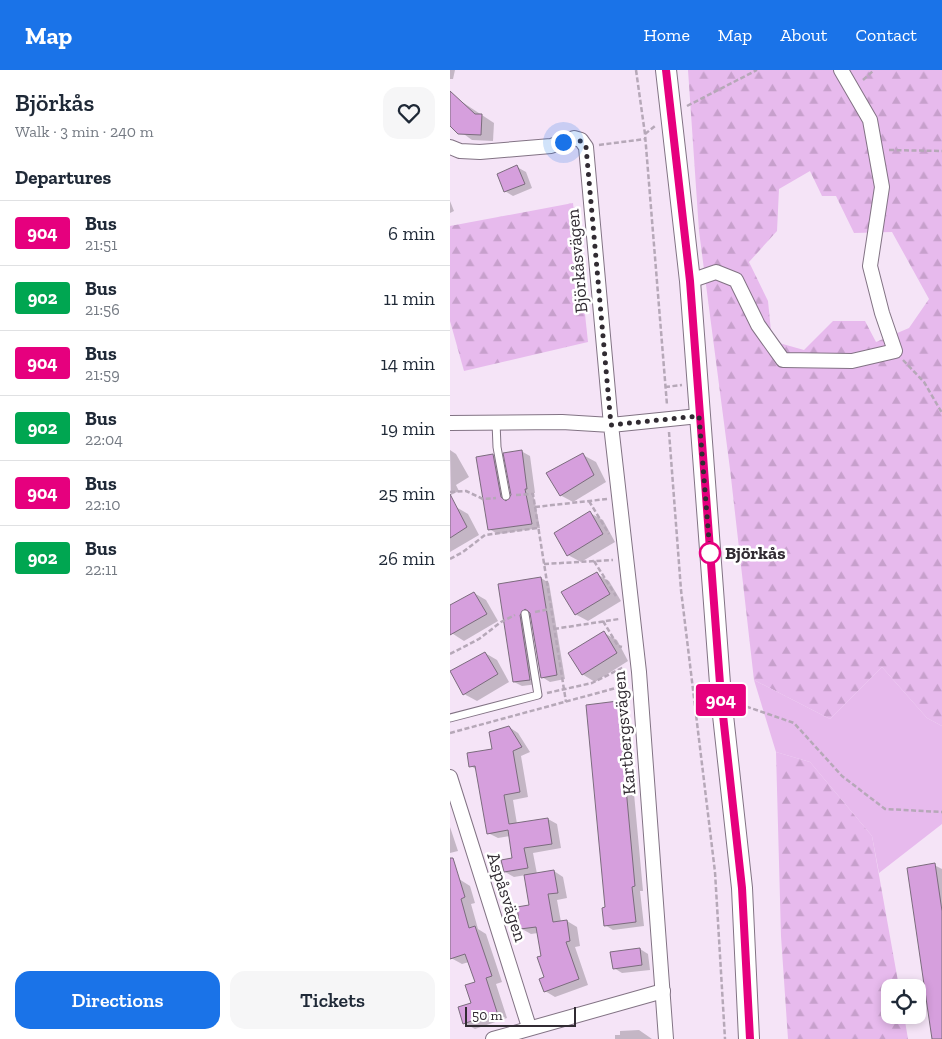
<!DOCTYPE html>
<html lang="en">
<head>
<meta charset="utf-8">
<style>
	:root { --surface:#fff; --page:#f6f6f7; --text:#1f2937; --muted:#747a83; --line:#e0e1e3; --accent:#1a73e8 }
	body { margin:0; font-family:"Zilla Slab",serif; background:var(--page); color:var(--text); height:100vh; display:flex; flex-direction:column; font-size:19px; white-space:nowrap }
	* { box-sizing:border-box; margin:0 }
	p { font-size:16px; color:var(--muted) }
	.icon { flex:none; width:28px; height:28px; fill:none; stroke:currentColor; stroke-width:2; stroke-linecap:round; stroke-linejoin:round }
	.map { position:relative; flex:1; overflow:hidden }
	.panel { display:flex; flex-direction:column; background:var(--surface); width:450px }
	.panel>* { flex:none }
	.badge { padding:0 10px; border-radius:4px; font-size:18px; line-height:32px }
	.fabs { position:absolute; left:431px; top:909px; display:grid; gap:10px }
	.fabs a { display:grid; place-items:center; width:45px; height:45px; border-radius:10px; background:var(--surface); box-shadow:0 2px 8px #0003; font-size:25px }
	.scale { position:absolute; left:15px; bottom:12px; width:111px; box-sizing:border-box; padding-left:5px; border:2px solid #312b32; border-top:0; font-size:14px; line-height:18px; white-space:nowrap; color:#312b32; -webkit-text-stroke:4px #fff; paint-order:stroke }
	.you { position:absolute; width:25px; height:25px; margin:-12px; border:4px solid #fff; border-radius:50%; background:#1a73e8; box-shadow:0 0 0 8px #1a73e833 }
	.map>.badge { position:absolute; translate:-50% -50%; box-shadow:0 0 0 2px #fff }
	h2 { padding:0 15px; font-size:19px; line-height:45px }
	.round { display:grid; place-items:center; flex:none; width:52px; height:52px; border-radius:15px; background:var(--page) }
	.summary { display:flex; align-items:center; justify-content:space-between; height:85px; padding:0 15px }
	h1 { font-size:24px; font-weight:600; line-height:38px }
	.cta { display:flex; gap:10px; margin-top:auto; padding:10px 15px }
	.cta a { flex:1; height:58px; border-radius:15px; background:var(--accent); color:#fff; font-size:20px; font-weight:600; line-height:58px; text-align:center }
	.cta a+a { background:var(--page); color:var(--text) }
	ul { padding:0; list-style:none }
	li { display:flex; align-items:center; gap:15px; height:65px; padding:0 15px; border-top:1px solid var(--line) }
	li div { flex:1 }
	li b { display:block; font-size:19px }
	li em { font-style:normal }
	li .badge { min-width:55px; font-weight:700; text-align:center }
	header { display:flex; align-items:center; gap:30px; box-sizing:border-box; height:70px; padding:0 25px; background:var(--accent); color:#fff }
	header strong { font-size:24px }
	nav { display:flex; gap:28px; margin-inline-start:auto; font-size:18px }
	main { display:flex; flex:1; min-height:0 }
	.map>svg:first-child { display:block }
	.forest { fill:url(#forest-firs); fill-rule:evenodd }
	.park { fill:#e7baed }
	.shadow { fill:#0003 }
	.building { fill:#d69fdd; stroke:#7b6c7d }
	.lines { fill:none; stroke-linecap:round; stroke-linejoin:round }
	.service-casing { stroke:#827384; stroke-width:9 }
	.minor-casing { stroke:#827384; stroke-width:16 }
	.secondary-casing { stroke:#827384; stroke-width:22 }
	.path { stroke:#b6a8b8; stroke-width:2.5; stroke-dasharray:5 2.5; stroke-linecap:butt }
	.service { stroke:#fff; stroke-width:7 }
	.minor { stroke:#fff; stroke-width:14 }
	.secondary { stroke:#fff; stroke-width:20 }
	.line-casing { stroke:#fff; stroke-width:11 }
	.line { stroke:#e6007e; stroke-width:8 }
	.walk { stroke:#312b32; stroke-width:5; stroke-dasharray:0 9 }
	.stop-dot { fill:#fff; stroke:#e6007e; stroke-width:2.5 }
	.labels { text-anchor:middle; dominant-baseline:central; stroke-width:5; stroke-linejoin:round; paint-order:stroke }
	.street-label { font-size:18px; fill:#312b32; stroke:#fff }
	.stop-label { font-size:18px; font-weight:bold; fill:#312b32; stroke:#fff; text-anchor:start }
</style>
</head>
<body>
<header>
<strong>Map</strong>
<nav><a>Home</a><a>Map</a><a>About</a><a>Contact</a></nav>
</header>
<main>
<section class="panel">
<div class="summary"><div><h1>Björkås</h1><p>Walk · 3 min · 240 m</p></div><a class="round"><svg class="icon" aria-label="heart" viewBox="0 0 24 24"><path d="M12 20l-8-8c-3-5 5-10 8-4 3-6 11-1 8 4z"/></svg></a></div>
<h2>Departures</h2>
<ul>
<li><span class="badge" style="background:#e6007e;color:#fff">904</span><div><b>Bus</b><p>21:51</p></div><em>6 min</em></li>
<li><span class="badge" style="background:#00a651;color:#fff">902</span><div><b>Bus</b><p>21:56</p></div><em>11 min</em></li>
<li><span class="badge" style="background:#e6007e;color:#fff">904</span><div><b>Bus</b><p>21:59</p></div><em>14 min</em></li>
<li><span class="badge" style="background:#00a651;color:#fff">902</span><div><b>Bus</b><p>22:04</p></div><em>19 min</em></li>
<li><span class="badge" style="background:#e6007e;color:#fff">904</span><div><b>Bus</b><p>22:10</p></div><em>25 min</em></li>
<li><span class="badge" style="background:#00a651;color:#fff">902</span><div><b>Bus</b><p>22:11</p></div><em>26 min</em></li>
</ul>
<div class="cta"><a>Directions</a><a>Tickets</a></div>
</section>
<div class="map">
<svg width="492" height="969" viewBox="0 0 492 969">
	<defs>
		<pattern id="forest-firs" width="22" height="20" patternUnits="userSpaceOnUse" patternTransform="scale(1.25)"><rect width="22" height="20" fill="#e7baed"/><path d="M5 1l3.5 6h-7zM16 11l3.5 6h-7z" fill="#c7a0cc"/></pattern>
	</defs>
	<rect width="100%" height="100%" fill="#f5e4f7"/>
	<g class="forest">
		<path d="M238,0H492V656L477,648L432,597L380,649L304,610L280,399L249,161ZM360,101L372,126H386L404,163L442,162L479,229L459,258L426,272L415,251H383L354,280L322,271L318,231L299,192L327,161L329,119Z"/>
		<polygon points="123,133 138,272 14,301 0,251 0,156"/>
		<polygon points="326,682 360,692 422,766 449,917 440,918 440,945 454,945 458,969 338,969 331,866"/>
	</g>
	<polygon class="park" points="432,597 477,648 492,656 492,754 429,803 422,766 360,692 326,682 304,610 380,649"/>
	<g class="shadow">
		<polygon points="0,0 5,0 3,9 0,9"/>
		<polygon points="6,28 44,53 43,71 22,70 0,54 0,30"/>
		<polygon points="67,97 76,102 82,118 63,126 55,121"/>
		<polygon points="0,131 4,141 0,143"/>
		<polygon points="0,380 6,384 19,407 6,415 9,421 1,425"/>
		<polygon points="71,381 80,386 85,423 83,423 90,458 48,464 39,459 43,386 51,390 58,431 63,425"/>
		<polygon points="133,385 146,392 156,412 123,432 110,425"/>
		<polygon points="6,437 18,444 29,465 0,482 0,440"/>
		<polygon points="140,443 153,450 165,472 131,492 118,485"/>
		<polygon points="147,504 159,511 171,531 138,551 125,544"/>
		<polygon points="91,508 99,513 115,609 100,612 92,607 82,544 78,550 88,614 72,616 64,612 49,515"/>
		<polygon points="24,523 36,530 48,551 14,571 0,562 0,536"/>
		<polygon points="154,563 167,570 178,591 145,612 132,604"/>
		<polygon points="35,583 47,590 59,612 27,631 14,624"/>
		<polygon points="167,632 176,637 193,821 190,821 194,856 163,860 155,855"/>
		<polygon points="59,657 68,663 80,682 71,686 78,727 63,730 67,754 98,749 107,754 111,778 83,783 87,804 104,801 113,807 117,828 107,830 111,852 117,851 127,857 130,876 125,877 138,915 105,927 95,921 95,908 88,863 81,864 72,859 81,836 76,805 64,807 55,802 64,789 60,766 48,768 38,763 27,700 21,696 44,680"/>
		<polygon points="0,757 8,781 0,783"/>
		<polygon points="484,795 492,799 492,969 483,969"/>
		<polygon points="9,809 20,816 25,833 21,834 28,859 36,864 52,912 46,914 57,948 25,959 14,953 23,933 26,913 19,892 12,894 1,888 0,885 0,812"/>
		<polygon points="190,879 198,884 200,900 172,903 164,898"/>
		<polygon points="189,960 202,969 165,969 165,965 170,965 170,961"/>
	</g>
	<g class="building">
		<polygon points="0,21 25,44 32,44 31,65 8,64 0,56"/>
		<polygon points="67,95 75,114 54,122 47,104"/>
		<polygon points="72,380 77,419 75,419 82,454 38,460 26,387 43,384 51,427 56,431 61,425 53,383"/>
		<polygon points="133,383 144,405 110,426 96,403"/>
		<polygon points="0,424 17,457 0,468"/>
		<polygon points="140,441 153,464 117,486 104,463"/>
		<polygon points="147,502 160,524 125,545 111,522"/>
		<polygon points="91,507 107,605 91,608 80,543 75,539 70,545 80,610 63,612 48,514"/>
		<polygon points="24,522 37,544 0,565 0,535"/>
		<polygon points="154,561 167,583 132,605 118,583"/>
		<polygon points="35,582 48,604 13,625 0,601"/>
		<polygon points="168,631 185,816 182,817 186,852 154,856 152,838 155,837 136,635"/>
		<polygon points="59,656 72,677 63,681 70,722 54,725 59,754 98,748 102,774 74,778 78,798 54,802 51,790 62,788 58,760 37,764 25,696 19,697 17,683 42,679 39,662"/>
		<polygon points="0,788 3,788 15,827 11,829 19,858 25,856 42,906 36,908 47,942 13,954 8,937 21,933 15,915 25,912 15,884 0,889"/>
		<polygon points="485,793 492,841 492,969 482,969 457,798"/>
		<polygon points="104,800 108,823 98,824 103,852 117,850 120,871 116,872 129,909 94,922 89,909 94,907 87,887 91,886 86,857 70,859 67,837 79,835 74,805"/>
		<polygon points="190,878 192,895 163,899 160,882"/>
	</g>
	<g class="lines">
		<defs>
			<g id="service">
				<polyline points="46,352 47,377 56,426"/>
				<polyline points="0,648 88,625 75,544"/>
			</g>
			<g id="minor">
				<polyline points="0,77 10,81 30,82 101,76 124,68 131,70 136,77 161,355 249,346"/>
				<polyline points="240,211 266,202 286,210 308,255 333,290 402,291 445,281 432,243 420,196 432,117 420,50 391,0"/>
				<polyline points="0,353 112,352 161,355 189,602 216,969"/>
				<polyline points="0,707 79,957"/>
				<polyline points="43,969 213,921"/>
			</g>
			<polyline id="secondary" points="216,0 240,211 271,627 292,818 299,969"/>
		</defs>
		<use href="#service" class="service-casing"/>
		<use href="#minor" class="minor-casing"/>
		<use href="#secondary" class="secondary-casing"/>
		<g class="path">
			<polyline points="186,0 195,64 217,335"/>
			<polyline points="413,10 424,0"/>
			<polyline points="237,36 307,0"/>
			<polyline points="195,64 205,56"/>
			<polyline points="149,75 195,69"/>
			<polyline points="439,80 492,81"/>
			<polyline points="453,290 474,312 492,343"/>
			<polyline points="215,317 232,315"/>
			<polyline points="219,362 231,520 265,802 275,969"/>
			<polyline points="0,422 16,421 33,429 46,428"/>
			<polyline points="66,425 83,424 116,632"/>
			<polyline points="139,431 159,464"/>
			<polyline points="85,437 157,429"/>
			<polyline points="0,489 13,482 35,465 88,458"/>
			<polyline points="144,491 166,526"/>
			<polyline points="94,494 163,490"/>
			<polyline points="85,542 100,539"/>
			<polyline points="153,551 168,576 172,577"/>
			<polyline points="104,559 169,549"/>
			<polyline points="0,584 29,569 51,552 65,545"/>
			<polyline points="97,623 142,613 174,597"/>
			<polyline points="289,634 344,653 392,706 435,739 492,742"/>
			<polyline points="0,663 177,615"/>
		</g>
		<use href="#service" class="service"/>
		<use href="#minor" class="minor"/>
		<use href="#secondary" class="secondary"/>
	</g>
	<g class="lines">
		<defs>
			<polyline id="line" points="216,0 240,211 271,627 292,818 300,969"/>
		</defs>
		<use href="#line" class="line-casing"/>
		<use href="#line" class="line"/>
		<path class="walk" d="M113,72C124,68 129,67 136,77L161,355L249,346L260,483"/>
	</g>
	<circle class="stop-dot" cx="260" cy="483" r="10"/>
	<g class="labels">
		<g class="street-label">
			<text transform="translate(127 191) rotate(-95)">Björkåsvägen</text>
			<text transform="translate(174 663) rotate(-95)">Kartbergsvägen</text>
			<text transform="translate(57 827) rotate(72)">Aspåsvägen</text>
		</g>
		<g class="stop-label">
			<text x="275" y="483">Björkås</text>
		</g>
	</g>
</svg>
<div class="fabs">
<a><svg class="icon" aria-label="locate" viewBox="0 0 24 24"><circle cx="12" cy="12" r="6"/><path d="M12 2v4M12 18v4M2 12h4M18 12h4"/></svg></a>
</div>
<div class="scale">50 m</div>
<div class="you" style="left:113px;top:72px"></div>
<b class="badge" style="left:271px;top:630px;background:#e6007e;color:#fff">904</b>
</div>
</main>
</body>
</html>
